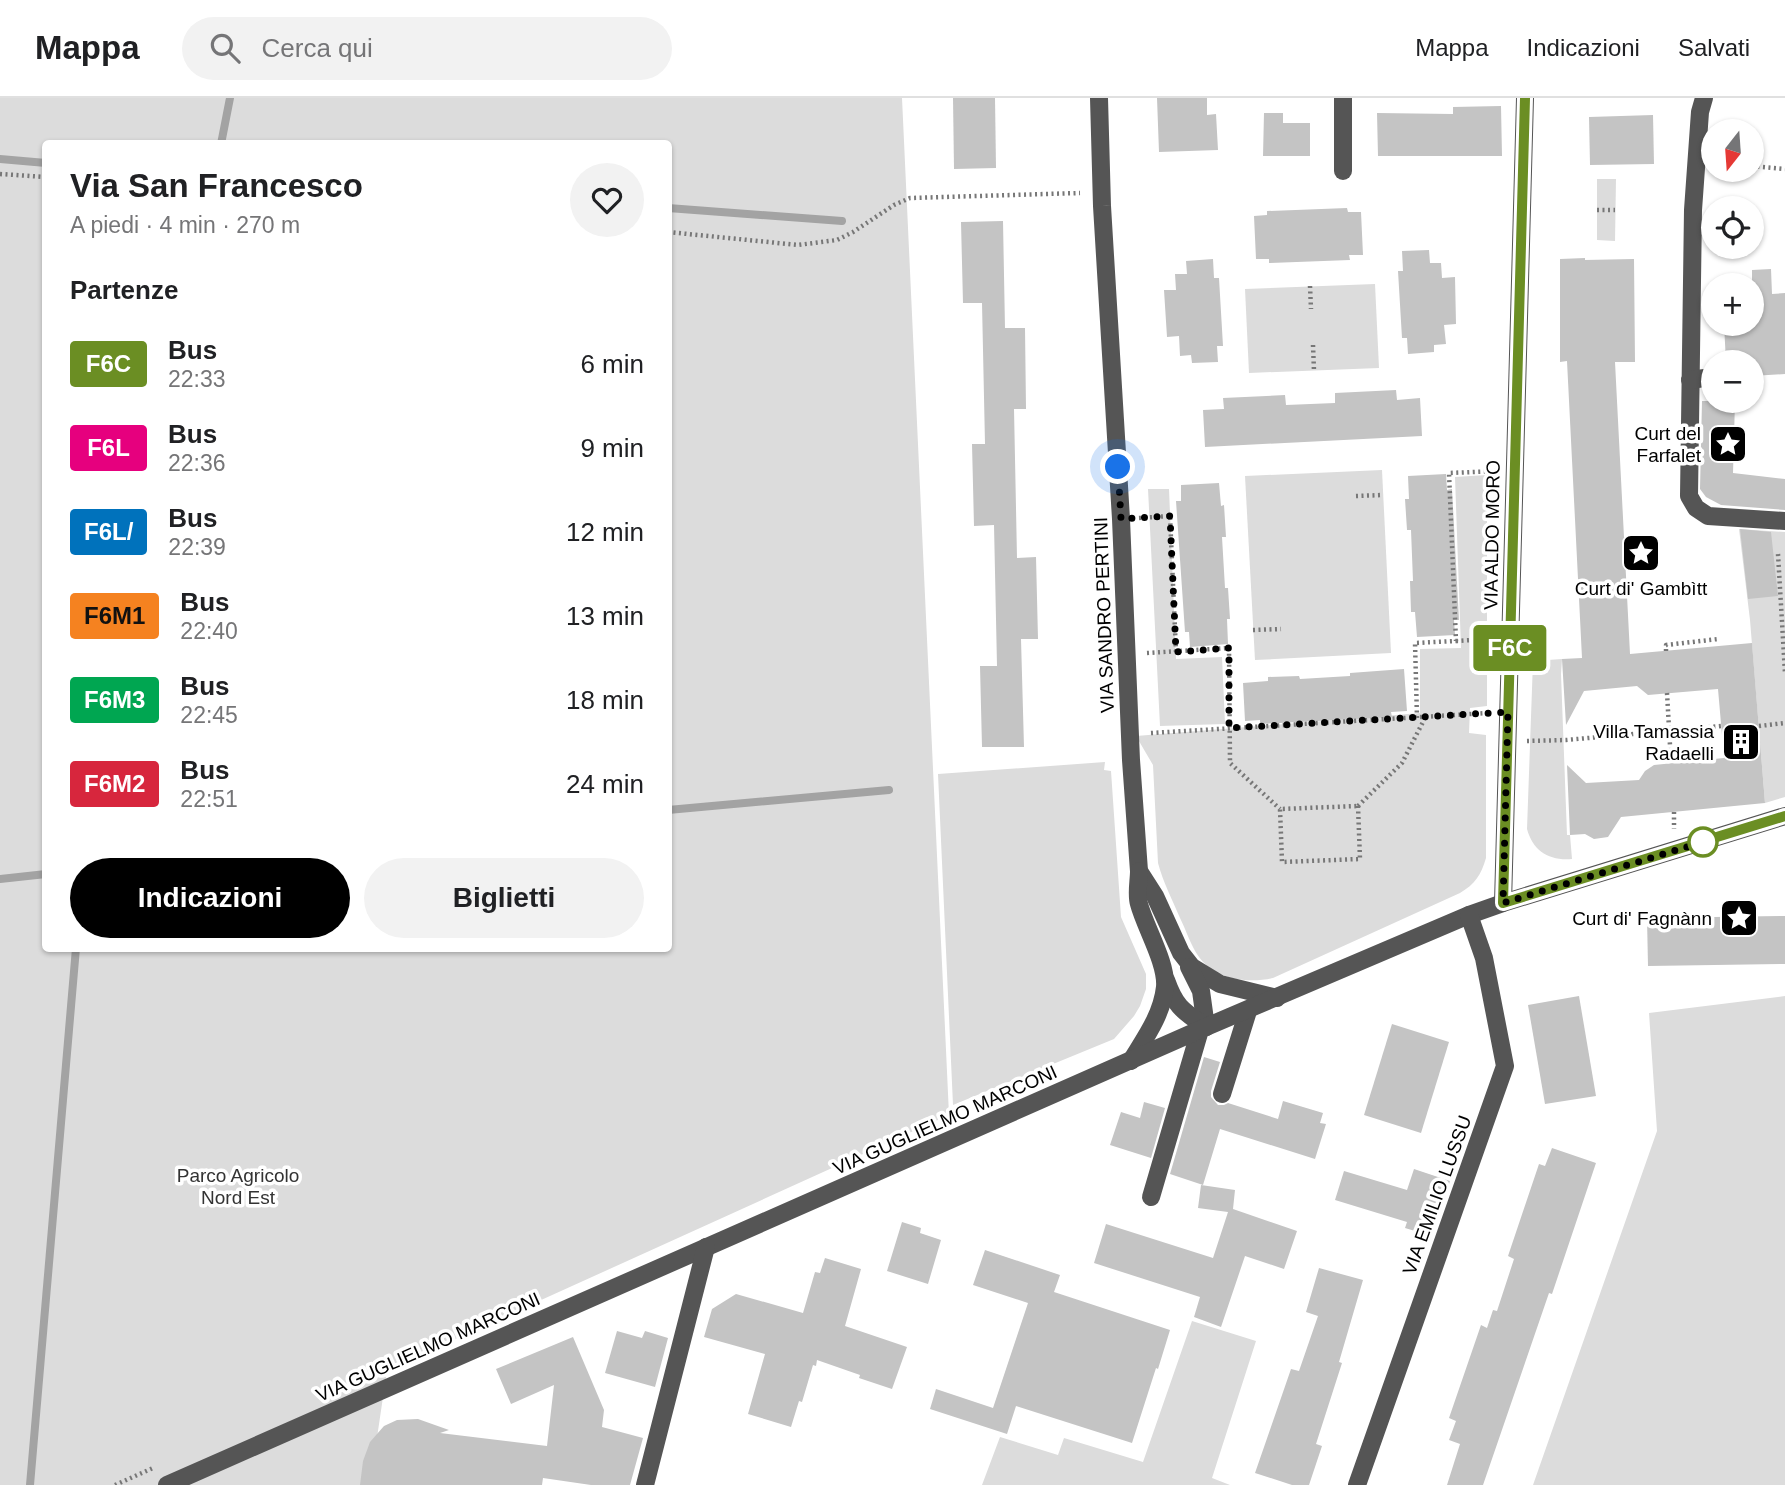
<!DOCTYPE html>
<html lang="it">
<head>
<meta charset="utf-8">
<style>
	:root { --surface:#fff; --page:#f2f2f2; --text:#202124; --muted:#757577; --line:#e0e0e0; --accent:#000 }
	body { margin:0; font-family:Helvetica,sans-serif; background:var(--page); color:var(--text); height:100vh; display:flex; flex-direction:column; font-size:26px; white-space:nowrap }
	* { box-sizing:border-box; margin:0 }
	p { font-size:23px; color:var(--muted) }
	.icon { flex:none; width:38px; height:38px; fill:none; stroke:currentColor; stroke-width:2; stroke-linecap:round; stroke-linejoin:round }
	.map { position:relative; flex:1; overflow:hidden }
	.sheet { position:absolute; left:42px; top:42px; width:630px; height:812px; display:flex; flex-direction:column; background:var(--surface); border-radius:7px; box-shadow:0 2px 5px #0004 }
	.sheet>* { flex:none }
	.badge { padding:0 14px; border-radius:5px; font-size:24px; line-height:46px }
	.needle { width:46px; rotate:197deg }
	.fabs { position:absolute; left:1701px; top:21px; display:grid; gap:14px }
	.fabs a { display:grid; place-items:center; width:63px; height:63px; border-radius:50%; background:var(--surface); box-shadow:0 2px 5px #0004; font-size:35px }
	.you { position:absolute; width:35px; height:35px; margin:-18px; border:5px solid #fff; border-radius:50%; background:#1a73e8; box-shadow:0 0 0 10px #1a73e833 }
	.map>.badge { position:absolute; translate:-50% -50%; box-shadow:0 0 0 4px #fff }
	h2 { padding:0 28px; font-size:26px; line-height:63px }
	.round { display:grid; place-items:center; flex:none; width:74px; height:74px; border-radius:37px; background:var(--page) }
	.head { display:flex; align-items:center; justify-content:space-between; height:119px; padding:0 28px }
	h1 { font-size:33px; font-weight:700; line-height:52px }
	.button { display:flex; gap:14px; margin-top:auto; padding:14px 28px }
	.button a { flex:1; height:80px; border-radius:42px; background:var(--accent); color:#fff; font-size:28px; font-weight:700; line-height:80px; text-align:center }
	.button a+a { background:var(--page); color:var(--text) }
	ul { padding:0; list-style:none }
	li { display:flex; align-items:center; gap:21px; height:84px; padding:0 28px }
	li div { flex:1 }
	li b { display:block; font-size:26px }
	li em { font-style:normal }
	li .badge { min-width:77px; font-weight:700; text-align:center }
	header { display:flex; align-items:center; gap:42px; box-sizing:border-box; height:98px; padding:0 35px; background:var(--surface); border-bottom:2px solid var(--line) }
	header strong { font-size:33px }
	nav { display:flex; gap:38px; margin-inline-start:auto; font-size:24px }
	.search { width:490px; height:63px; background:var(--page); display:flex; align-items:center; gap:18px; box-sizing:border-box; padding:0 24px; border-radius:38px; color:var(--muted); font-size:26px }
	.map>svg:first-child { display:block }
	.green { fill:#dcdcdc; fill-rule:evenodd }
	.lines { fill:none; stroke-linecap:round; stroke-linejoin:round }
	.stream { stroke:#a3a3a3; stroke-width:8 }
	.building { fill:#c4c4c4 }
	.path { stroke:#777; stroke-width:4.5; stroke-dasharray:2 3.5; stroke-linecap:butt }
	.minor { stroke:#555; stroke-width:18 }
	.line-casing { stroke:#fff; stroke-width:16 }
	.line { stroke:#6b8e23; stroke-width:10 }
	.walk { stroke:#000; stroke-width:7; stroke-dasharray:0 12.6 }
	.stop-dot { fill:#fff; stroke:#6b8e23; stroke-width:3.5 }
	.labels { text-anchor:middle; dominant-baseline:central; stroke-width:7; stroke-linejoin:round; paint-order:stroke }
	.poi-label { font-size:19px; fill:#000; stroke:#fff; text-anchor:end }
	.street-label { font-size:19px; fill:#000; stroke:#fff }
	.park-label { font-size:19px; fill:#333; stroke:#fff }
</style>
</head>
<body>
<header>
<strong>Mappa</strong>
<div class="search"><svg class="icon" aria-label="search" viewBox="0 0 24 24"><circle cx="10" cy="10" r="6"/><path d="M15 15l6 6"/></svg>Cerca qui</div>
<nav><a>Mappa</a><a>Indicazioni</a><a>Salvati</a></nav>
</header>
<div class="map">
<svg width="1785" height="1387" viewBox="0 0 1785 1387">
	<rect width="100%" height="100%" fill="#fff"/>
	<g class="green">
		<path d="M0,0H902L949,1017L387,1272L370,1387H0ZM46,46H668V850H46Z"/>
		<polygon points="1597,81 1616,81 1615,143 1597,142"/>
		<polygon points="1375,186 1379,270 1249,275 1245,191"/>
		<polygon points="1382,372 1391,555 1255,562 1245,378"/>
		<path d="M1487,377V608L1470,610L1469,635L1486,637V760C1481,777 1475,786 1460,795L1273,880C1247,886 1215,881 1199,859C1191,848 1186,832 1180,820C1172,801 1163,784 1158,765L1153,667L1136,638L1420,615V551L1461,550L1455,379Z"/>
		<polygon points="1148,391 1169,391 1176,561 1222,559 1225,626 1160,628"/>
		<polygon points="1739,431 1785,434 1785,699 1765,705 1750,522"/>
		<path d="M1562,561L1561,576L1567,737H1570L1572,761C1549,763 1533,753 1527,731L1533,563Z"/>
		<polygon points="1105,664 1104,672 1111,673 1121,819 1146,876 1146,891 1140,908 1134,918 1114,941 953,1007 938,676"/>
		<polygon points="1785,898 1785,1387 1533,1387 1657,1033 1649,915"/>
		<polygon points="1192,1223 1256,1243 1212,1380 1230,1387 982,1387 1000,1339 1058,1357 1064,1340 1143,1364"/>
	</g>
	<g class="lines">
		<g class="stream">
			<polyline points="221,46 230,0"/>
			<polyline points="0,61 46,65"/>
			<polyline points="668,110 842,123"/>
			<polyline points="668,712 889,692"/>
			<polyline points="0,781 46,776"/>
			<polyline points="30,1387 76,850"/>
		</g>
	</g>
	<g class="building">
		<polygon points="953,0 995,0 996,70 954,71"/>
		<polygon points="1157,0 1207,0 1207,17 1216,16 1218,52 1159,54"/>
		<polygon points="1501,8 1502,58 1378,58 1377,15 1453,16 1453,9"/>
		<polygon points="1264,15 1283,15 1283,25 1310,25 1310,58 1263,58"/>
		<polygon points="1653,17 1654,66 1590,67 1589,19"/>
		<polygon points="1347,110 1348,114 1361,114 1363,157 1349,157 1350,162 1269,165 1269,161 1256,161 1254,118 1267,117 1267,113"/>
		<polygon points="1003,123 1005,230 1025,230 1026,311 1014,311 1017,460 1036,459 1038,541 1021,541 1024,649 982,649 980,568 997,568 994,427 974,428 972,346 985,346 982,205 963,205 961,124"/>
		<polygon points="1429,152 1430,165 1441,165 1442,180 1455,179 1456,226 1444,227 1446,246 1434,247 1434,254 1408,256 1407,240 1402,240 1398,173 1403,173 1402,153"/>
		<polygon points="1585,160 1585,162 1634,161 1635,264 1615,264 1630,556 1752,545 1765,705 1621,719 1608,739 1594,741 1585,736 1570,737 1567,667 1586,685 1639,682 1645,673 1654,667 1724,660 1718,591 1648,597 1637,588 1584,593 1566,627 1562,561 1582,560 1567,263 1560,264 1560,161"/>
		<polygon points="1213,161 1214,180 1219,180 1223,248 1217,248 1218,264 1192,265 1191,257 1180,258 1179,238 1167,239 1164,192 1176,192 1175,176 1187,176 1186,163"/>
		<polygon points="1771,171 1772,196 1785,195 1785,276 1752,278 1752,264 1726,264 1724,226 1752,226 1752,172"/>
		<polygon points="1396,292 1397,302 1420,300 1422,338 1205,349 1203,312 1224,311 1223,300 1285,297 1286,307 1335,305 1335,295"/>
		<polygon points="1702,303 1735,303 1733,375 1785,381 1785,412 1721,407 1706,399 1700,391"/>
		<polygon points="1446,376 1447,392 1452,391 1459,522 1454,522 1455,537 1417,539 1415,514 1411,514 1410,483 1413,483 1411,432 1407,432 1405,401 1409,401 1408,378"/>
		<polygon points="1219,385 1221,408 1224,407 1226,439 1222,439 1225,490 1228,490 1230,521 1227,521 1228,546 1190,549 1189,534 1185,534 1176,403 1181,403 1181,387"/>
		<polygon points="1740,431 1771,434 1778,498 1748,501"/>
		<polygon points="1404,571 1407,613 1391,614 1392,619 1260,626 1260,622 1245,623 1243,585 1268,583 1268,579 1299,578 1300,581 1350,578 1350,575"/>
		<polygon points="1785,818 1785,866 1648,868 1647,820"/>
		<polygon points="1579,898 1596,998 1545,1006 1528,907"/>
		<polygon points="1392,926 1449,944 1421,1035 1364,1017"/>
		<polygon points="1204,959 1220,964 1211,993 1211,999 1218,1007 1224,1007 1228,1005 1278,1021 1283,1003 1323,1015 1320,1025 1326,1026 1315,1061 1220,1031 1203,1087 1170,1076"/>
		<polygon points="1144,1004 1165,1010 1151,1060 1110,1047 1121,1014 1140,1020"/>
		<polygon points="1552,1050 1596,1065 1552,1196 1549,1195 1483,1387 1447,1387 1460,1346 1449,1342 1456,1323 1449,1320 1481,1227 1487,1230 1493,1212 1497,1213 1514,1161 1508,1158 1539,1066 1545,1068"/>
		<polygon points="1414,1071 1450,1083 1441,1111 1433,1108 1425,1136 1405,1130 1407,1124 1335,1102 1344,1073 1407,1092"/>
		<polygon points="1201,1087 1235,1092 1233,1111 1297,1133 1284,1171 1245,1158 1221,1229 1194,1219 1200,1199 1094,1165 1106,1126 1213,1160 1228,1114 1198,1110"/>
		<polygon points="902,1124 921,1130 920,1135 941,1142 928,1186 887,1173"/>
		<polygon points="985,1152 1060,1177 1054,1194 1170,1232 1158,1271 1156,1270 1132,1345 1016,1308 1007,1336 930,1311 936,1291 993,1310 1028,1205 973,1187"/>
		<polygon points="825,1160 861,1171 845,1228 907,1249 892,1291 859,1280 860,1277 817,1262 816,1268 813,1267 802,1304 799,1303 791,1329 748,1316 765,1256 704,1239 712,1211 736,1196 803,1215 815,1174 820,1175"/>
		<polygon points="1319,1170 1363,1182 1339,1264 1342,1265 1316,1346 1322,1348 1309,1387 1292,1387 1255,1375 1291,1271 1299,1273 1318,1218 1306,1214"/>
		<polygon points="617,1233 642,1240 645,1233 668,1240 655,1289 605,1275"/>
		<polygon points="573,1239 604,1312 602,1329 643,1340 630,1387 591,1387 543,1380 542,1387 360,1387 363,1363 370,1344 384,1328 397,1322 418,1321 449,1332 440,1335 547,1348 554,1287 511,1306 496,1271"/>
	</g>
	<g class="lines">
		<g class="path">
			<polyline points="1752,68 1785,71"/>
			<polyline points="0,76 46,79"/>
			<polyline points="1597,112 1615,112"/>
			<polyline points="668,134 798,147 837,142 853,134 894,107 910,100 1080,95"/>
			<polyline points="1310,188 1311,211"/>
			<polyline points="1313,247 1314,273"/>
			<polyline points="1356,398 1383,397"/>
			<polyline points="1139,420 1170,418 1176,554"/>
			<polyline points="1778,456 1785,575"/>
			<polyline points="1253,532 1281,531"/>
			<polyline points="1456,543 1490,541"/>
			<polyline points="1666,553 1666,547 1718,541"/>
			<polyline points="1147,555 1229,550 1230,665 1280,711"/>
			<polyline points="1667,595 1671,665"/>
			<polyline points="1417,620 1415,545 1456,543 1449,375 1497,373"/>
			<polyline points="1759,628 1785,625"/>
			<polyline points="1151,635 1488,615"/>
			<polyline points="1527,643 1566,642 1722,628"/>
			<polygon points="1358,708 1360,761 1282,764 1280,711"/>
			<polyline points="1358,708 1402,665 1425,620"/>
			<polyline points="1674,714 1674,731"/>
			<polyline points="115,1387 153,1370"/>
		</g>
		<g class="minor">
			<polyline points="1099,0 1102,108 1121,421 1131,662 1139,773 1155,798 1181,855 1192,869 1220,886 1277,900"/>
			<polyline points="1704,0 1700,14 1693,112 1689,398 1696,410 1708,418 1785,423"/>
			<polyline points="1343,73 1343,0"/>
			<polyline points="1690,282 1712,279"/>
			<polyline points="1503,805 1525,0"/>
			<polyline points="1189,869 1201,893 1206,929"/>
			<path d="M1166,882C1176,910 1183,913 1206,929"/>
			<path d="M1131,963C1145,940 1162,917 1165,889C1167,865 1145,829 1139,806C1136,796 1139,783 1139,773"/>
			<polyline points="1222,996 1248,913"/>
			<polyline points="1151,1099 1200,932"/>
			<polyline points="167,1387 1206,929 1469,817 1503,805 1785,718"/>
			<polyline points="645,1387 706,1149"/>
			<polyline points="1357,1387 1505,968 1484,860 1469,817"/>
		</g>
	</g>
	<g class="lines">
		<defs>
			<polyline id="line" points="1525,0 1503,805 1785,718"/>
		</defs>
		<use href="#line" class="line-casing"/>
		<use href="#line" class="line"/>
		<polyline class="walk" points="1118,369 1121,421 1170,418 1176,554 1229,550 1229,630 1508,614 1503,805 1703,744"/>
	</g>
	<defs>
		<symbol id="sight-square" viewBox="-11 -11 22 22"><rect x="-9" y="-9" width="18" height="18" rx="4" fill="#000" stroke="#fff"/><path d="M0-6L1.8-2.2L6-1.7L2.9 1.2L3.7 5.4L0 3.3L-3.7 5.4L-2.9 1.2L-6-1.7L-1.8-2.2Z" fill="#fff"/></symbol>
		<symbol id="building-square" viewBox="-11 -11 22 22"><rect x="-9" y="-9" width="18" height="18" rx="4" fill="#000" stroke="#fff"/><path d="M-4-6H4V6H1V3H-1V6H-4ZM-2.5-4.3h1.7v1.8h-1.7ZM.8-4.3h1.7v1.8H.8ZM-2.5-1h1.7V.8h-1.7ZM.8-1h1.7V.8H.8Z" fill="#fff"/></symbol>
	</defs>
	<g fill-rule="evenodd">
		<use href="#sight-square" x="1706" y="324" width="44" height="44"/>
		<use href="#sight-square" x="1619" y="433" width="44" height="44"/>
		<use href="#building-square" x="1719" y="622" width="44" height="44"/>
		<use href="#sight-square" x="1717" y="798" width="44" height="44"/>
	</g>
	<circle class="stop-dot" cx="1703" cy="744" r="14"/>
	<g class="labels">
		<g class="poi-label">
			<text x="1701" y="335">Curt del<tspan x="1701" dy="22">Farfalet</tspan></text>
			<text x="1641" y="490" text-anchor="middle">Curt di' Gambìtt</text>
			<text x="1714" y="633">Villa Tamassia<tspan x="1714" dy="22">Radaelli</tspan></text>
			<text x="1712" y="820">Curt di' Fagnànn</text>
		</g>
		<g class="street-label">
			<text transform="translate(1492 437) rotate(-89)">VIA ALDO MORO</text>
			<text transform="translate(1104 517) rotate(-92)">VIA SANDRO PERTINI</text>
			<text transform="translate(945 1022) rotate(-24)">VIA GUGLIELMO MARCONI</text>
			<text transform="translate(1437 1097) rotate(-70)">VIA EMILIO LUSSU</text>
			<text transform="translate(428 1249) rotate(-24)">VIA GUGLIELMO MARCONI</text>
		</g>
		<g class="park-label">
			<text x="238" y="1077">Parco Agricolo<tspan x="238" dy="22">Nord Est</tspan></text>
		</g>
	</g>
</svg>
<div class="fabs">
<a><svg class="needle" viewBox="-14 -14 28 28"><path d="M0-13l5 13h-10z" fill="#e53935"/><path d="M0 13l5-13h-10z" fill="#757577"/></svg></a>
<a><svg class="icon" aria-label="locate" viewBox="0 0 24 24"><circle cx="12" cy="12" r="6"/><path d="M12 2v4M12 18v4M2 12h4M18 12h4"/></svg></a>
<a>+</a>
<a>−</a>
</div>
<div class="you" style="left:1118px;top:369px"></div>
<b class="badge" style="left:1510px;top:550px;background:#6b8e23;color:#fff">F6C</b>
<section class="sheet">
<div class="head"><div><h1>Via San Francesco</h1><p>A piedi · 4 min · 270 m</p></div><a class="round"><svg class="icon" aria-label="heart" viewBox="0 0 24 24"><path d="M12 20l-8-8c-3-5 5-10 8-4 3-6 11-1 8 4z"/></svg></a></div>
<h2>Partenze</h2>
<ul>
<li><span class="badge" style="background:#6b8e23;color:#fff">F6C</span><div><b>Bus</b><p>22:33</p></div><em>6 min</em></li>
<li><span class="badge" style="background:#e6007e;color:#fff">F6L</span><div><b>Bus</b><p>22:36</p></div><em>9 min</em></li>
<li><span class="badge" style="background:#0072bc;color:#fff">F6L/</span><div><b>Bus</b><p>22:39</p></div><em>12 min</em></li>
<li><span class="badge" style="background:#f58220;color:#111">F6M1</span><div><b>Bus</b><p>22:40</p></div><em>13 min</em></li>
<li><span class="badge" style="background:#00a651;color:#fff">F6M3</span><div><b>Bus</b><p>22:45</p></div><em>18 min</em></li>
<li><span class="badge" style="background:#d7263d;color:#fff">F6M2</span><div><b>Bus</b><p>22:51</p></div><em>24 min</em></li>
</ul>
<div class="button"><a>Indicazioni</a><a>Biglietti</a></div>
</section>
</div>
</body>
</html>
